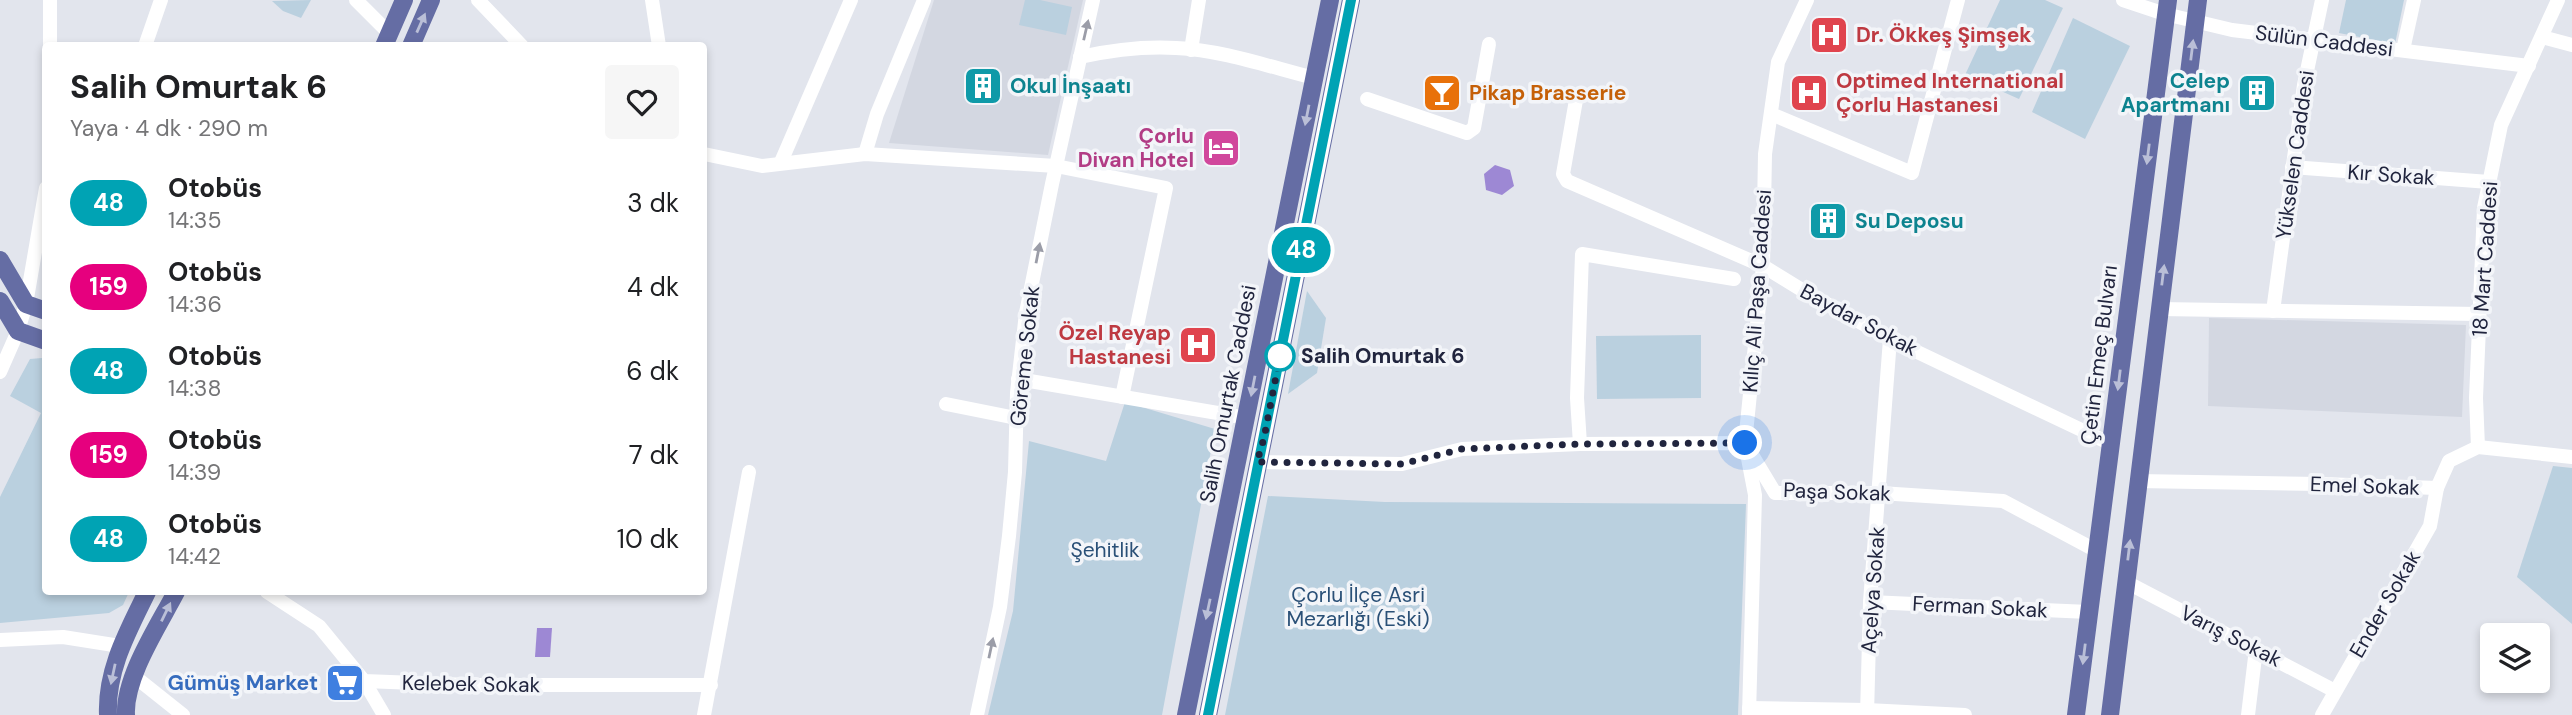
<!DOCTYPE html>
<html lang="tr">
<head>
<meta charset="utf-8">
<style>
	:root { --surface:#fff; --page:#f6f6f6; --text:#202124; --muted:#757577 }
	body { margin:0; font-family:"DM Sans",sans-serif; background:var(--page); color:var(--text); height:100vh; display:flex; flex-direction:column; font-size:26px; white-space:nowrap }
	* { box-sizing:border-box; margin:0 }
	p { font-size:23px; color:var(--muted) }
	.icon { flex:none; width:38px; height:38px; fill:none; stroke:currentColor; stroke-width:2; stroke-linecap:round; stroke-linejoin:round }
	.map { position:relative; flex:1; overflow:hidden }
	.details { position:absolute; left:42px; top:42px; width:665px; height:553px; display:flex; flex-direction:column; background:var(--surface); border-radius:7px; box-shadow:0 4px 10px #0003 }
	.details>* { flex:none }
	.badge { padding:0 14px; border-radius:23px; font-size:24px; line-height:46px }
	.buttons { position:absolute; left:2480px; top:623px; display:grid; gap:14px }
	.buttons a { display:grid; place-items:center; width:70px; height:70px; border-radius:7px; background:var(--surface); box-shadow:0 4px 10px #0003; font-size:35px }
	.you { position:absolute; width:35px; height:35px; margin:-18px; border:5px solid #fff; border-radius:50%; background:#1a73e8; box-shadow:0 0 0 10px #1a73e833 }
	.map>.badge { position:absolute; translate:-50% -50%; box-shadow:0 0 0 4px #fff }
	.round { display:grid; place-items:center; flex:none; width:74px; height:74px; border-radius:7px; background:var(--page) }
	.headline { display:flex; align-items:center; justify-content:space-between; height:119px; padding:0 28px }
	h1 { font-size:33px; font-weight:700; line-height:52px }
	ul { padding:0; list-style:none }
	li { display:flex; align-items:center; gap:21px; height:84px; padding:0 28px }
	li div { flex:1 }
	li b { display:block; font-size:26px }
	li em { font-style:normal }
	li .badge { min-width:77px; font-weight:700; text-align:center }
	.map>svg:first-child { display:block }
	.built { fill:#d3d7e1 }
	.green { fill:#bad0df }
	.water { fill:#9d88d4 }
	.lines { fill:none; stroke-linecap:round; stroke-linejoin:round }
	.minor { stroke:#fff; stroke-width:14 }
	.major { stroke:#656da4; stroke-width:18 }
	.oneway { fill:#babfd7 }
	.oneway2 { fill:#9b9da8 }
	.line-casing { stroke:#fff; stroke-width:16 }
	.line { stroke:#00a3b4; stroke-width:10 }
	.walk { stroke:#21253e; stroke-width:7; stroke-dasharray:0 12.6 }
	.stop-dot { fill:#fff; stroke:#00a3b4; stroke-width:3.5 }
	.labels { text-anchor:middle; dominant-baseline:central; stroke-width:7; stroke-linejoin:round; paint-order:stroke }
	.health-label { font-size:21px; font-weight:bold; fill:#be3a42; stroke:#f3f5f9; text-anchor:start }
	.street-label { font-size:21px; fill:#21253e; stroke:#f3f5f9 }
	.culture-label { font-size:21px; font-weight:bold; fill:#0d838f; stroke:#f3f5f9; text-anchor:start }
	.food-label { font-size:21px; font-weight:bold; fill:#c56008; stroke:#f3f5f9; text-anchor:start }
	.hotel-label { font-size:21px; font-weight:bold; fill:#b23c85; stroke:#f3f5f9; text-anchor:end }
	.stop-label { font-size:21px; font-weight:bold; fill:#21253e; stroke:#f3f5f9; text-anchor:start }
	.park-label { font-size:21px; fill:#2a5077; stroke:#f3f5f9 }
	.shop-label { font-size:21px; font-weight:bold; fill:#366cbe; stroke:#f3f5f9; text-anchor:end }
</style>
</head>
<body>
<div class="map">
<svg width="2572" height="715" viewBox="0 0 2572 715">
	<rect width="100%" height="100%" fill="#e2e5ed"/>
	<g class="built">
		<polygon points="934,0 1083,0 1048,155 889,143"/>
		<polygon points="2209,318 2466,325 2462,417 2208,406"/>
	</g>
	<g class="green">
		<polygon points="311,0 301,18 283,11 272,1"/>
		<polygon points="1025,0 1040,0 1072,7 1066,35 1019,25"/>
		<polygon points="2000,0 2045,0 2063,8 2019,99 1965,75"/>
		<polygon points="2346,0 2404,0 2395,44 2339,33"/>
		<polygon points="2073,18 2130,46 2085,139 2032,112"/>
		<polygon points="1307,291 1326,318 1317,373 1288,394"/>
		<polygon points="1701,335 1701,398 1597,399 1596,336"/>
		<polygon points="42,358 46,359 46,592 129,592 123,605 109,613 0,623 0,497 41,413 10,396 30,359"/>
		<polygon points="1125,402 1215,429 1162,715 988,715 1013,611 1029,441 1106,461"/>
		<polygon points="2553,466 2572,468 2572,624 2517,577"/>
		<polygon points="1268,496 1385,502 1746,504 1738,715 1225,715"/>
	</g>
	<g class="water">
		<polygon points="1495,165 1510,170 1514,186 1502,195 1486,190 1484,174"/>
		<polygon points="537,628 552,628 550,657 535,657"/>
	</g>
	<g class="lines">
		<g class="minor">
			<polyline points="356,0 389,33"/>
			<polyline points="478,0 522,46"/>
			<polyline points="652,0 659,46"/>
			<polyline points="2123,0 2165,14 2232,30 2529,66"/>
			<polyline points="2542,37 2572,45"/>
			<polyline points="50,46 50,0"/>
			<polyline points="145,46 161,0"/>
			<polyline points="1191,50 1199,0"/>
			<polyline points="2403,50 2414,0"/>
			<path d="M1080,57C1112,50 1143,46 1176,48C1222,50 1270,67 1314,78"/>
			<polyline points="1367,99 1467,133 1474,128 1489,44"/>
			<polyline points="1576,100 1563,174 1567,181 1763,266 1802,290 1890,339 2111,444"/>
			<polyline points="1771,114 1912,173 1958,0"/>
			<polyline points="704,154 762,166 865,154 1056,166 1166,188 1122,397"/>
			<polyline points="865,154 877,114 924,0"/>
			<polyline points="781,162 851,0"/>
			<polyline points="2292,167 2489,182"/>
			<polyline points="2159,309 2479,314"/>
			<polyline points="2273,311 2304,85 2322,0"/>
			<polyline points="0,372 18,331 26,304 46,188"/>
			<polyline points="1018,379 1247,418"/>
			<polyline points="946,404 1016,418"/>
			<polyline points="1580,444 1577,398 1582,254 1734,279"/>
			<polyline points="2478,447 2476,398 2484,208 2501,125 2558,0"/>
			<polyline points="1257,462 1402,464 1462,449 1580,444 1745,443 1775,493 1880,493 2003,501 2097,551"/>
			<polyline points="2137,481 2322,484 2437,488 2449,461 2478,447 2572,457"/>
			<polyline points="2126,582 2335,691"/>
			<polyline points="267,592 319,626 364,681 468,685 711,685"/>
			<polyline points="1870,602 2089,612"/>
			<polyline points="0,640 63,637 120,646"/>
			<polyline points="134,676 183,715"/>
			<polyline points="364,681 384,715"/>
			<polyline points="1749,708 1867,710 1965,715"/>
			<polyline points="704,715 749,472"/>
			<polyline points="977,715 1000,607 1009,536 1015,472 1017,393 1026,313 1052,184 1093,0"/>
			<polyline points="1749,715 1755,495 1745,443 1763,266 1765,154 1778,62 1807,0"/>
			<polyline points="1867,715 1870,602 1890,339"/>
			<polyline points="2248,715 2256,649"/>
			<polyline points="2322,715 2430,526 2437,488"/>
		</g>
		<g class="major">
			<polyline points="384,46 404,0"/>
			<polyline points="411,46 431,0"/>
			<polyline points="0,260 26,304 46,311"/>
			<polyline points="0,301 18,331 46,341"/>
			<path d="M108,715C106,670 128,631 147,592"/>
			<path d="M126,715C124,677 159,625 176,592"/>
			<polyline points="1186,715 1330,0"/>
			<polyline points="1208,715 1351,0"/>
			<polyline points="2076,715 2168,0"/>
			<polyline points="2110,715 2198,0"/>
		</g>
	</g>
	<defs><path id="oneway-solid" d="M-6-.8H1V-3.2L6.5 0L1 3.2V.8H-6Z" transform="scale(1.75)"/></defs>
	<g class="oneway">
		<use href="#oneway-solid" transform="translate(421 23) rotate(-66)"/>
		<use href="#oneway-solid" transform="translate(2192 50) rotate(-83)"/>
		<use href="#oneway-solid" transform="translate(1307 115) rotate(101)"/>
		<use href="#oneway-solid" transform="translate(2148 154) rotate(97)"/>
		<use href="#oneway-solid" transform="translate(2163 275) rotate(-83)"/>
		<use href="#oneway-solid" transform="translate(2119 380) rotate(97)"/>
		<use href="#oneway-solid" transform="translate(1253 386) rotate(101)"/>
		<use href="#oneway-solid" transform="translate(2129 550) rotate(-83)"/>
		<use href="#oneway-solid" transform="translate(1208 609) rotate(102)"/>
		<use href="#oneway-solid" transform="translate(166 612) rotate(-64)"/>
		<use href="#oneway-solid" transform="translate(2084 654) rotate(97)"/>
		<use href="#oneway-solid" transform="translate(113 674) rotate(102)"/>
	</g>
	<g class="oneway2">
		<use href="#oneway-solid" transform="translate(1086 30) rotate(-77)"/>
		<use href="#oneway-solid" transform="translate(1038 253) rotate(-79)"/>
		<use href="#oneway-solid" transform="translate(991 648) rotate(-78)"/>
	</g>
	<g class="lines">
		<defs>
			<polyline id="line" points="1208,715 1351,0"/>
		</defs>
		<use href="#line" class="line-casing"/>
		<use href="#line" class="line"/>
		<polyline class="walk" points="1280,356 1264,438 1257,462 1402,464 1462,449 1580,444 1745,443"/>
	</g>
	<defs>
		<symbol id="hospital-square" viewBox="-11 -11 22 22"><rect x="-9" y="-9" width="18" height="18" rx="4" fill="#e0444e" stroke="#f3f5f9"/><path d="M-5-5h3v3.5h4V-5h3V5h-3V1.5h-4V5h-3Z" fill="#fff"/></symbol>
		<symbol id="building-square" viewBox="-11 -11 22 22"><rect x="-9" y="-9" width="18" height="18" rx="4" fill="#0f9aa8" stroke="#f3f5f9"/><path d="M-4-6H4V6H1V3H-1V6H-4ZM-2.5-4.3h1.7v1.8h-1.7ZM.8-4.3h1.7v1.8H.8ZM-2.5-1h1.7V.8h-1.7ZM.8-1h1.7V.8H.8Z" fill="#fff"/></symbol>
		<symbol id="bar-square" viewBox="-11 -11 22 22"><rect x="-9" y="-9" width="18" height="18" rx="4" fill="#e8710a" stroke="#f3f5f9"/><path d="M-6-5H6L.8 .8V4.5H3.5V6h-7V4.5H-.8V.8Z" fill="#fff"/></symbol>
		<symbol id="hotel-square" viewBox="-11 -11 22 22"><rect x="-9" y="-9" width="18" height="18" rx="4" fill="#d1479c" stroke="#f3f5f9"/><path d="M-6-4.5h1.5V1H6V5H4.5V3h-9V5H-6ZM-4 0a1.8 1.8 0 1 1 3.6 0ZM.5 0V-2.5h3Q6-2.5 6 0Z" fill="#fff"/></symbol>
		<symbol id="supermarket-square" viewBox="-11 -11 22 22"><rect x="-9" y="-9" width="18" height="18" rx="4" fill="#3f7fe0" stroke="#f3f5f9"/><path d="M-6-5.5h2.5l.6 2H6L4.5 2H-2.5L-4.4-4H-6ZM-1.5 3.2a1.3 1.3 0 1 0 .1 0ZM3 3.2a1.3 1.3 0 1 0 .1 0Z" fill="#fff"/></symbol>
	</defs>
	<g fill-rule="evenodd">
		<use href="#hospital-square" x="1807" y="13" width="44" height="44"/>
		<use href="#building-square" x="961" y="64" width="44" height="44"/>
		<use href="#bar-square" x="1420" y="71" width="44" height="44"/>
		<use href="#hospital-square" x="1787" y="71" width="44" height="44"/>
		<use href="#building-square" x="2235" y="71" width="44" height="44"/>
		<use href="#hotel-square" x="1199" y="126" width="44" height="44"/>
		<use href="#building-square" x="1806" y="199" width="44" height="44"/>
		<use href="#hospital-square" x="1176" y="323" width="44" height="44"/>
		<use href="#supermarket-square" x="323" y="661" width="44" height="44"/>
	</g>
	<circle class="stop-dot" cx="1280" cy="356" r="14"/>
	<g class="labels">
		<g class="health-label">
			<text x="1856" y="35">Dr. Ökkeş Şimşek</text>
			<text x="1836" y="81">Optimed International<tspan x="1836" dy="24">Çorlu Hastanesi</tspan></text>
			<text x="1171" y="333" text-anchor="end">Özel Reyap<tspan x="1171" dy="24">Hastanesi</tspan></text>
		</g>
		<g class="street-label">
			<text transform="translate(2324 41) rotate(7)">Sülün Caddesi</text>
			<text transform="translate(2295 155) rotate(-82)">Yükselen Caddesi</text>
			<text transform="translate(2391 175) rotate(4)">Kır Sokak</text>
			<text transform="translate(2485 259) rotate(-86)">18 Mart Caddesi</text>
			<text transform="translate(1757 291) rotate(-86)">Kılıç Ali Paşa Caddesi</text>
			<text transform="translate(1859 320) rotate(28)">Baydar Sokak</text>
			<text transform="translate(2099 355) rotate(-83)">Çetin Emeç Bulvarı</text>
			<text transform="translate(1025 356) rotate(-84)">Göreme Sokak</text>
			<text transform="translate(1228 394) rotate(-79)">Salih Omurtak Caddesi</text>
			<text transform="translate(2365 486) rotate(2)">Emel Sokak</text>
			<text transform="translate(1837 492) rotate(2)">Paşa Sokak</text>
			<text transform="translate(1873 590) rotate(-86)">Açelya Sokak</text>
			<text transform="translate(2385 604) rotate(-60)">Ender Sokak</text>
			<text transform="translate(1980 607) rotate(3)">Ferman Sokak</text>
			<text transform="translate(2231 636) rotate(27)">Varış Sokak</text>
			<text transform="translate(471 684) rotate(1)">Kelebek Sokak</text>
		</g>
		<g class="culture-label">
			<text x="2230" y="81" text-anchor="end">Celep<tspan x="2230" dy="24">Apartmanı</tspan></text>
			<text x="1010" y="86">Okul İnşaatı</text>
			<text x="1855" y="221">Su Deposu</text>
		</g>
		<g class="food-label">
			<text x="1469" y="93">Pikap Brasserie</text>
		</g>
		<g class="hotel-label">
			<text x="1194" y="136">Çorlu<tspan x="1194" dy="24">Divan Hotel</tspan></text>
		</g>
		<g class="stop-label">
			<text x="1301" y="356">Salih Omurtak 6</text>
		</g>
		<g class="park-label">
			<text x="1105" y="550">Şehitlik</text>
			<text x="1358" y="595">Çorlu İlçe Asri<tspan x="1358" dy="24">Mezarlığı (Eski)</tspan></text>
		</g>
		<g class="shop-label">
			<text x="318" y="683">Gümüş Market</text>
		</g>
	</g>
</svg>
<div class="buttons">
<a><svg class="icon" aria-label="layers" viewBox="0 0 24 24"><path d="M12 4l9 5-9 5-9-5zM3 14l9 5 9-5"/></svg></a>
</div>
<div class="you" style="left:1745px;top:443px"></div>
<b class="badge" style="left:1301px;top:250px;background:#00a3b4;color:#fff">48</b>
<section class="details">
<div class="headline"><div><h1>Salih Omurtak 6</h1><p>Yaya · 4 dk · 290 m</p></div><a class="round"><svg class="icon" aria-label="heart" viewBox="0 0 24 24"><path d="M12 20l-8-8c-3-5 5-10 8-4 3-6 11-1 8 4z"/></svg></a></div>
<ul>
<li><span class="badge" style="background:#00a3b4;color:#fff">48</span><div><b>Otobüs</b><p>14:35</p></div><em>3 dk</em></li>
<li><span class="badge" style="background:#e6007e;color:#fff">159</span><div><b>Otobüs</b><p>14:36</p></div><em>4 dk</em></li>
<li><span class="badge" style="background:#00a3b4;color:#fff">48</span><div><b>Otobüs</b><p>14:38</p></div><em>6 dk</em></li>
<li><span class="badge" style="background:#e6007e;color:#fff">159</span><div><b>Otobüs</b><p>14:39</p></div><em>7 dk</em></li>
<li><span class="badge" style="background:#00a3b4;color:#fff">48</span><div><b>Otobüs</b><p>14:42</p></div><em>10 dk</em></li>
</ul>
</section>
</div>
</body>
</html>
